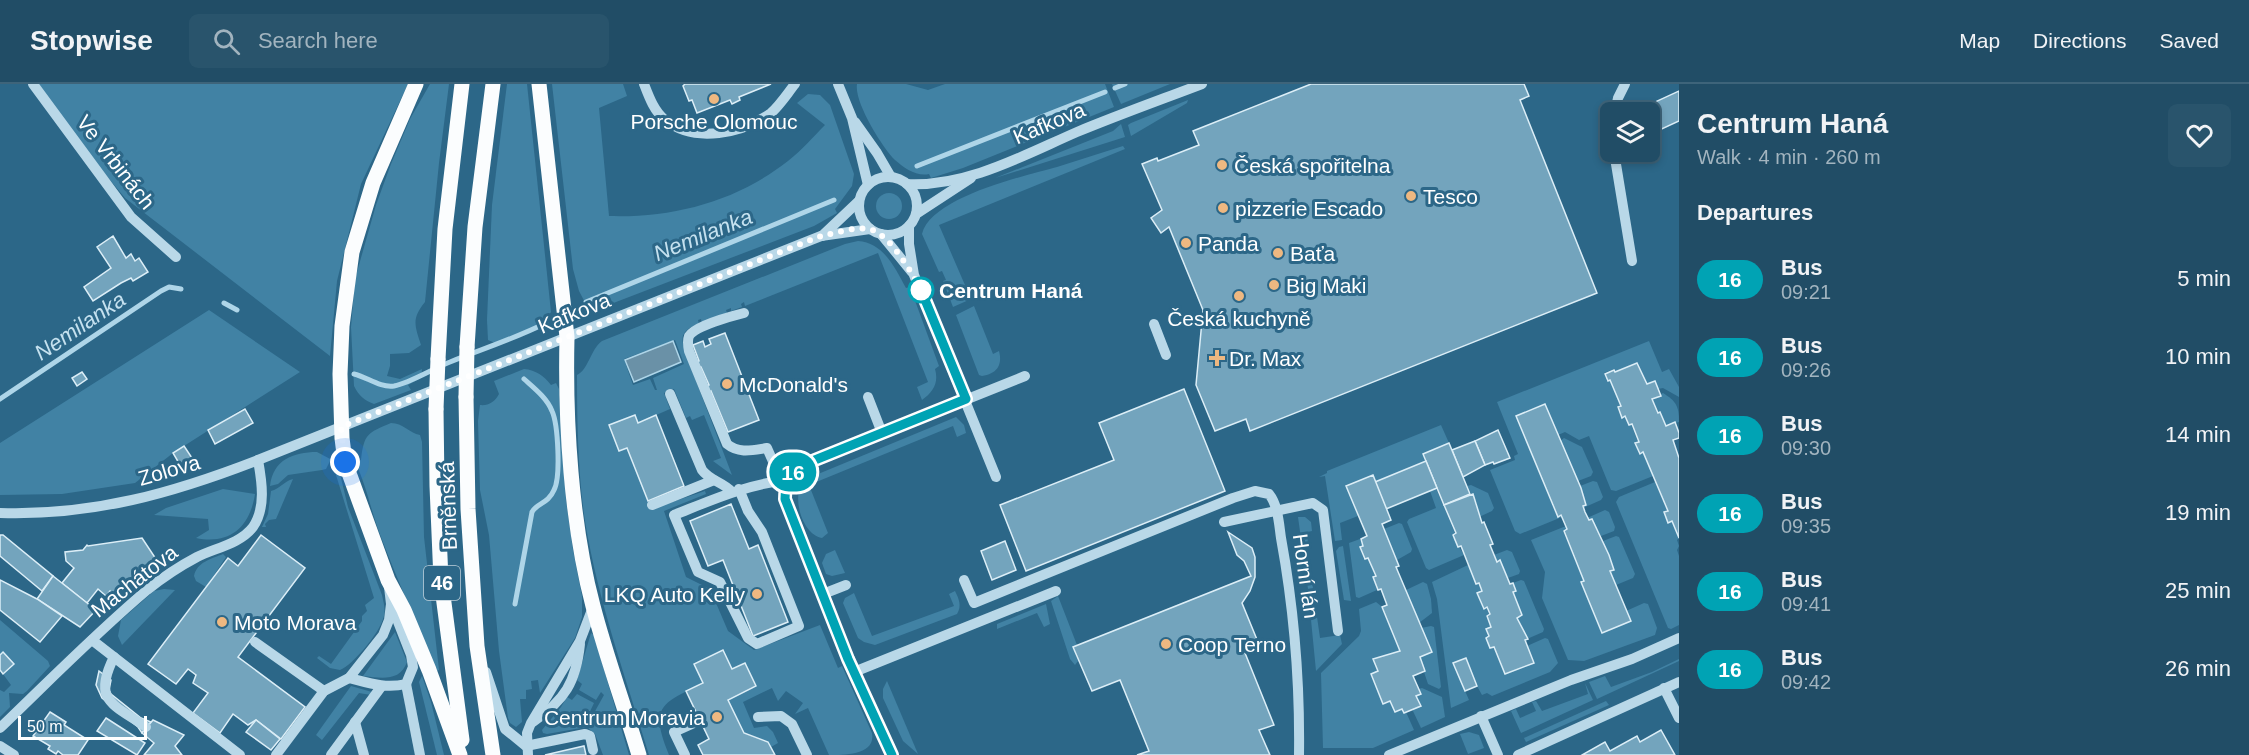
<!DOCTYPE html>
<html lang="en">
<head>
<meta charset="utf-8">
<style>
	:root { --surface:#214d66; --page:#29546c; --text:#f1f3f6; --muted:#a2b4bf; --line:#3e647a }
	body { margin:0; font-family:Arial,sans-serif; background:var(--page); color:var(--text); height:100vh; display:flex; flex-direction:column; font-size:22px; white-space:nowrap }
	* { box-sizing:border-box; margin:0 }
	p { font-size:20px; color:var(--muted) }
	.icon { flex:none; width:33px; height:33px; fill:none; stroke:currentColor; stroke-width:2; stroke-linecap:round; stroke-linejoin:round }
	.map { position:relative; flex:1; overflow:hidden }
	.side { display:flex; flex-direction:column; background:var(--surface); width:570px }
	.side>* { flex:none }
	.badge { padding:0 12px; border-radius:20px; font-size:21px; line-height:39px }
	.buttons { position:absolute; left:1600px; top:18px; display:grid; gap:12px }
	.buttons a { display:grid; place-items:center; width:60px; height:60px; border-radius:9px; background:var(--surface); box-shadow:0 3px 9px #0003,0 0 0 2px var(--line); font-size:30px }
	.scale { position:absolute; left:18px; bottom:15px; width:129px; box-sizing:border-box; padding-left:6px; border:3px solid #fff; border-top:0; font-size:16px; line-height:21px; white-space:nowrap; color:#fff; -webkit-text-stroke:4px #2c6788; paint-order:stroke }
	.you { position:absolute; width:30px; height:30px; margin:-15px; border:4px solid #fff; border-radius:50%; background:#1a73e8; box-shadow:0 0 0 9px #1a73e833 }
	.map>.badge { position:absolute; translate:-50% -50%; box-shadow:0 0 0 3px #fff }
	h2 { padding:0 18px; font-size:22px; line-height:54px }
	.round { display:grid; place-items:center; flex:none; width:63px; height:63px; border-radius:9px; background:var(--page) }
	.head { display:flex; align-items:center; justify-content:space-between; height:102px; padding:0 18px }
	h1 { font-size:28px; font-weight:700; line-height:45px }
	ul { padding:0; list-style:none }
	li { display:flex; align-items:center; gap:18px; height:78px; padding:0 18px }
	li div { flex:1 }
	li b { display:block; font-size:22px }
	li em { font-style:normal }
	li .badge { min-width:66px; font-weight:700; text-align:center }
	header { display:flex; align-items:center; gap:36px; box-sizing:border-box; height:84px; padding:0 30px; background:var(--surface); border-bottom:2px solid var(--line) }
	header strong { font-size:28px }
	nav { display:flex; gap:33px; margin-inline-start:auto; font-size:21px }
	.search { width:420px; height:54px; background:var(--page); display:flex; align-items:center; gap:15px; box-sizing:border-box; padding:0 21px; border-radius:9px; color:var(--muted); font-size:22px }
	main { display:flex; flex:1; min-height:0 }
	.map>svg:first-child { display:block }
	.green { fill:#4182a4; fill-rule:evenodd }
	.water { fill:#6a91a7; stroke:#aed5e8; stroke-width:1.5 }
	.lines { fill:none; stroke-linecap:round; stroke-linejoin:round }
	.stream { stroke:#aed5e8; stroke-width:5 }
	.building { fill:#73a4bd; stroke:#dceef7; stroke-width:1.5 }
	.minor { stroke:#b9d8e8; stroke-width:10 }
	.major { stroke:#fbfdfe; stroke-width:15 }
	.major-bridge { stroke:#fbfdfe; stroke-width:15 }
	.line-casing { stroke:#fff; stroke-width:14 }
	.line { stroke:#00a3b4; stroke-width:9 }
	.walk { stroke:#fff; stroke-width:6; stroke-dasharray:0 10.8 }
	.poi-dot { fill:#eeb881; stroke:#2c6788; stroke-width:2 }
	.stop-dot { fill:#fff; stroke:#00a3b4; stroke-width:3 }
	.labels { text-anchor:middle; dominant-baseline:central; stroke-width:6; stroke-linejoin:round; paint-order:stroke }
	.shield { fill:#2c6788; stroke:#c0d1db; stroke-width:1.5 }
	.shield-label { font-size:20px; font-weight:bold; fill:#fff }
	.poi-label { font-size:21px; fill:#fff; stroke:#2c6788; text-anchor:start }
	.street-label { font-size:21px; fill:#fff; stroke:#2c6788 }
	.stop-label { font-size:21px; font-weight:bold; fill:#fff; stroke:#2c6788; text-anchor:start }
	.water-label { font-size:22px; font-style:italic; fill:#c5e1ef; stroke:#2c6788 }
</style>
</head>
<body>
<header>
<strong>Stopwise</strong>
<div class="search"><svg class="icon" aria-label="search" viewBox="0 0 24 24"><circle cx="10" cy="10" r="6"/><path d="M15 15l6 6"/></svg>Search here</div>
<nav><a>Map</a><a>Directions</a><a>Saved</a></nav>
</header>
<main>
<div class="map">
<svg width="1679" height="671" viewBox="0 0 1679 671">
	<rect width="100%" height="100%" fill="#2c6788"/>
	<g class="green">
		<polygon points="36,0 408,0 361,100 337,197 330,272 125,114 50,24"/>
		<path d="M430,0H449L439,79L425,218C411,235 415,242 421,261L409,269L390,270V282L387,292L400,295L422,285L421,294L408,301L411,306L374,320C364,316 359,312 354,302L351,243L355,195L376,121L391,80L410,35Z"/>
		<polygon points="507,0 527,0 551,228 543,241 500,261 488,256 487,236 492,121"/>
		<path d="M552,0H623L627,12L599,24L609,132C674,134 737,117 788,77C802,66 813,53 825,41L797,19L808,10L820,11L830,21L854,90L852,102L835,125L837,129L814,142L590,228L579,207L573,185Z"/>
		<path d="M857,0H906L928,6L945,0H1105L1114,23L963,84L931,94L929,90C917,93 904,84 895,76C882,63 854,18 857,0Z"/>
		<polygon points="1112,0 1170,0 1121,20"/>
		<polygon points="1188,16 1187,19 1131,52 1128,41 1131,39"/>
		<polygon points="1121,40 1125,53 995,94 1113,47"/>
		<path d="M1123,62L1125,65L939,141L971,215L953,223L943,197L946,196L942,187L939,188L922,150C931,113 1024,92 1057,83C1079,76 1101,69 1123,62Z"/>
		<circle cx="889" cy="122" r="13"/>
		<path d="M858,157C884,159 895,184 906,204L910,203L939,282L935,285C939,299 933,308 922,316L917,303L928,298L878,169L745,222L744,218L741,220L742,223L731,227V224L726,226L727,229L702,239L701,235L698,236L699,240C676,248 682,257 688,276L732,391L713,377L721,374L704,331L692,336L690,332L686,334L674,305L664,309L670,325L638,339L635,331L609,341L619,367L627,364L651,425L705,407L706,410L664,427L686,493L710,505L728,547L754,566L820,541L838,584L842,582L872,649C876,671 845,671 829,671L808,624L795,630L803,619L786,607L778,617L772,604L743,618L754,644L767,642L773,648L778,659L771,663L768,658L744,649L728,616L756,601L745,579L732,585L722,566L694,580L703,599C661,620 649,622 669,671H649C626,594 598,517 585,437C578,390 577,339 577,291C589,285 590,266 602,257L845,160ZM675,256L684,280L653,294L657,306H655L650,295L633,301L624,275Z"/>
		<path d="M974,222L993,270L999,267C1003,282 996,290 982,292L979,291L956,231Z"/>
		<polygon points="209,226 300,288 173,369 135,399 62,410 0,411 0,359"/>
		<polygon points="1649,257 1662,288 1669,285 1679,303 1679,313 1663,304 1658,305 1654,297 1647,300 1636,279 1615,288 1614,285 1604,289 1607,297 1610,296 1621,321 1617,323 1621,333 1625,332 1629,341 1631,340 1638,358 1635,360 1639,369 1643,368 1653,392 1616,407 1611,406 1589,352 1579,356 1565,348 1558,351 1544,320 1516,332 1557,432 1561,431 1562,433 1520,450 1515,447 1490,386 1515,376 1514,372 1518,370 1497,318"/>
		<path d="M524,285C536,286 544,292 551,301L556,299L559,305L566,416L573,466L582,512V533L575,554L540,609L538,596L531,597L532,605L526,606V615H520L522,638L516,643L510,639L508,634L499,567L489,451L480,406L478,337L480,321C488,322 495,318 499,310L494,297Z"/>
		<path d="M1663,309C1676,317 1679,322 1679,338L1666,342L1652,315Z"/>
		<path d="M956,333L964,341L966,349L957,353L953,342L809,401L828,449L822,454C802,451 789,409 806,395Z"/>
		<path d="M391,339C403,339 409,349 420,351L422,358L424,453L439,586L437,587C418,542 398,498 381,453C371,428 367,402 355,378L361,376C364,349 368,349 391,339Z"/>
		<polygon points="1441,341 1449,359 1423,370 1425,377 1375,398 1372,391 1346,401 1358,432 1340,439 1342,456 1335,457 1325,392 1319,393 1327,389 1327,387"/>
		<polygon points="1564,354 1582,363 1593,388 1591,392 1578,397 1560,357"/>
		<path d="M317,368L334,377H330L326,385L322,386L288,391L278,400L270,402C273,376 293,368 317,368Z"/>
		<path d="M340,390L348,423L382,511C384,520 386,527 383,535C379,549 353,581 340,586L330,584L317,574L319,572L331,580L362,537V532L367,527L365,521L374,514L336,391Z"/>
		<path d="M293,395L276,435L269,436L265,440L266,443H262L268,430L271,407C280,405 284,397 293,395Z"/>
		<polygon points="1593,397 1597,398 1603,413 1601,416 1583,424 1583,422 1586,420 1580,402"/>
		<polygon points="1655,398 1667,426 1664,428 1668,438 1672,437 1679,454 1677,456 1679,462 1677,466 1679,472 1679,541 1671,545 1668,544 1616,418 1619,413"/>
		<polygon points="1471,401 1488,409 1494,424 1492,427 1479,433 1474,421 1477,420 1467,402"/>
		<polygon points="1436,404 1455,449 1452,451 1464,471 1429,486 1426,484 1407,438 1409,435 1436,424 1430,407"/>
		<path d="M223,405L255,410C250,443 230,461 196,454L209,446L208,435L154,431L166,424Z"/>
		<polygon points="1605,426 1609,428 1615,443 1614,447 1601,452 1592,435 1589,436 1587,434"/>
		<polygon points="1298,433 1305,433 1311,438 1312,447 1307,448 1308,461 1307,462 1320,554 1340,551 1342,560 1316,587 1308,505"/>
		<polygon points="1399,439 1402,440 1412,465 1411,468 1397,476 1384,445"/>
		<polygon points="1566,442 1567,445 1563,447 1584,497 1581,498 1601,548 1626,527 1644,519 1648,520 1657,544 1655,551 1584,577 1568,576 1542,514 1545,488 1531,456"/>
		<path d="M1616,452L1619,453L1635,490L1633,494L1616,501C1608,489 1608,471 1603,457Z"/>
		<polygon points="1360,455 1363,462 1360,464 1364,475 1368,473 1375,492 1373,493 1377,506 1359,514 1356,513 1349,459"/>
		<polygon points="1343,462 1351,517 1344,516 1336,467 1339,463"/>
		<polygon points="835,466 845,489 832,492 826,490 822,479 826,470"/>
		<polygon points="1507,466 1512,468 1520,487 1519,490 1508,494 1500,476 1496,478 1494,471"/>
		<path d="M223,470L226,473L206,503L196,497L194,492C197,478 211,475 223,470Z"/>
		<polygon points="1468,481 1476,499 1478,499 1482,507 1477,509 1483,524 1486,523 1489,530 1486,532 1491,543 1486,545 1489,552 1486,554 1490,564 1493,563 1505,590 1533,578 1527,562 1545,554 1548,555 1558,579 1550,588 1492,612 1487,609 1482,611 1477,602 1453,579 1469,616 1451,624 1437,515 1432,498"/>
		<polygon points="1521,496 1524,497 1544,545 1543,548 1527,555 1517,534 1522,531 1512,508 1513,499"/>
		<polygon points="1423,498 1427,500 1431,515 1432,529 1419,539 1406,506"/>
		<polygon points="164,505 175,506 122,561 118,552 121,536 154,507"/>
		<path d="M955,507C959,515 962,522 957,530L875,561L864,558L858,554L843,519L845,514L854,509L872,552L954,522L949,510Z"/>
		<polygon points="1058,512 1077,561 1073,563 1078,577 1075,581 1070,575 1051,517"/>
		<polygon points="1376,518 1381,522 1400,567 1373,575 1378,587 1371,591 1383,619 1390,616 1395,628 1402,625 1404,629 1406,628 1414,646 1373,664 1323,664 1321,589 1359,552 1361,547 1359,525"/>
		<polygon points="1046,520 1050,540 1044,543 1037,529 997,545 997,540"/>
		<polygon points="0,536 48,577 50,582 27,607 23,610 9,609 10,623 0,633 0,606 4,608 11,601 3,590 14,580 3,569 0,571"/>
		<polygon points="1431,542 1434,543 1441,603 1439,605 1428,600 1419,573 1421,544"/>
		<path d="M395,548L407,578C400,598 381,594 363,592Z"/>
		<polygon points="591,549 594,551 629,671 603,671 595,650 587,643 547,650 543,649 542,646 561,623 567,613 572,616 577,610 594,619 586,636 589,638 604,611 601,608 596,616 579,606 582,600 577,596"/>
		<polygon points="1679,575 1679,577 1597,615 1589,598 1605,592 1611,603 1652,588"/>
		<polygon points="422,592 431,618 444,671 437,671 419,598"/>
		<polygon points="887,597 918,670 903,657 883,614 883,605"/>
		<polygon points="1585,599 1593,616 1521,649 1511,627 1516,625 1520,634 1536,627 1532,618 1536,617 1542,627 1588,610"/>
		<polygon points="351,602 372,608 371,611 359,609 322,656 316,651"/>
		<polygon points="1422,604 1442,613 1445,633 1421,644 1412,625 1419,605"/>
		<polygon points="1606,617 1609,621 1526,658 1524,654"/>
		<polygon points="1469,648 1479,651 1484,664 1468,670 1460,650"/>
	</g>
	<polygon class="water" points="673,257 681,278 634,298 625,276"/>
	<g class="lines">
		<g class="stream">
			<polyline points="1115,4 1125,0"/>
			<polyline points="917,82 1105,8"/>
			<polyline points="586,218 834,116"/>
			<polyline points="224,219 237,226"/>
			<path d="M354,290C367,293 380,304 394,302C410,299 434,284 450,278C482,265 514,255 546,239"/>
			<polyline points="0,315 161,207 169,203 181,205"/>
			<path d="M515,520L532,428C537,419 548,420 554,406C561,393 558,340 552,327C547,314 534,304 524,295"/>
		</g>
	</g>
	<g class="building">
		<polygon points="685,0 771,0 739,13 740,16 732,20 730,16 697,29 692,16 689,17 683,2"/>
		<polygon points="1311,0 1524,0 1529,12 1520,16 1597,209 1250,347 1246,335 1215,347 1196,301 1203,226 1169,143 1161,149 1151,134 1162,126 1142,80 1157,74 1158,77 1199,61 1193,47"/>
		<polygon points="1679,7 1679,37 1653,49 1650,41 1650,28 1644,28 1642,24"/>
		<polygon points="113,152 126,174 131,170 135,177 139,174 148,188 133,197 131,194 121,199 93,217 84,203 111,184 97,163"/>
		<polygon points="725,249 759,336 728,348 711,307 710,308 707,302 709,301 701,283 700,283 697,278 699,277 693,261 703,257 705,263 711,260 709,255"/>
		<polygon points="1637,279 1647,300 1655,297 1661,312 1652,315 1658,329 1660,328 1666,342 1675,338 1679,349 1679,354 1673,356 1679,374 1679,454 1672,437 1668,439 1664,428 1668,427 1643,368 1640,370 1635,359 1639,358 1632,340 1629,341 1625,332 1622,334 1618,323 1621,322 1610,296 1608,297 1605,290 1614,286 1615,288"/>
		<polygon points="82,288 87,295 77,302 72,294"/>
		<polygon points="1184,305 1225,407 1026,487 1000,421 1114,376 1099,339"/>
		<polygon points="1545,320 1581,404 1586,421 1583,422 1585,428 1589,436 1592,435 1609,471 1614,486 1610,487 1631,537 1602,549 1581,498 1584,497 1564,447 1567,445 1561,431 1558,433 1516,332"/>
		<polygon points="245,325 253,339 215,360 208,346"/>
		<polygon points="635,331 638,339 656,331 684,402 648,417 627,364 619,367 609,341"/>
		<polygon points="1498,346 1510,374 1494,380 1493,378 1485,381 1475,357"/>
		<polygon points="1475,357 1485,381 1463,393 1452,366"/>
		<polygon points="1449,359 1470,410 1444,421 1423,370"/>
		<polygon points="184,362 192,374 180,381 173,369"/>
		<polygon points="1426,377 1437,404 1386,425 1375,398"/>
		<polygon points="1373,391 1391,436 1382,440 1399,482 1396,483 1432,568 1420,573 1425,587 1413,592 1421,610 1416,612 1421,622 1404,629 1402,625 1395,628 1390,617 1383,620 1371,590 1378,587 1373,575 1400,567 1382,523 1387,521 1381,505 1378,506 1373,493 1376,492 1368,474 1365,475 1360,463 1363,462 1361,455 1367,452 1346,402"/>
		<polygon points="1473,410 1482,439 1484,438 1493,460 1490,461 1497,478 1500,476 1510,500 1513,499 1516,507 1513,508 1522,531 1517,534 1528,555 1525,556 1534,579 1505,590 1494,563 1490,564 1486,554 1489,552 1486,545 1491,543 1487,532 1490,530 1487,523 1484,525 1477,509 1482,507 1479,499 1476,500 1461,462 1458,463 1453,451 1456,449 1444,421"/>
		<polygon points="731,420 749,465 758,461 788,538 753,552 723,476 708,482 690,437"/>
		<polygon points="1228,448 1252,464 1255,473 1255,493 1250,507 1242,519 1258,558 1243,564 1274,641 1259,646 1270,671 1137,671 1149,667 1120,596 1092,607 1073,563 1251,492 1244,477 1237,471"/>
		<polygon points="0,451 3,451 53,492 42,507 0,472"/>
		<polygon points="261,451 305,484 238,573 305,623 281,655 256,636 248,641 233,630 220,649 193,629 208,609 193,599 196,591 188,585 176,600 148,580 228,474 238,482"/>
		<polygon points="142,454 158,478 112,510 110,507 106,512 98,505 87,519 62,499 74,484 66,477 65,468 83,466 87,461 88,462"/>
		<polygon points="1005,457 1016,486 992,496 981,467"/>
		<polygon points="53,492 96,526 80,543 37,515"/>
		<polygon points="0,496 37,515 62,532 40,558 0,526"/>
		<polygon points="723,566 732,585 745,579 756,602 728,616 744,649 768,658 775,671 703,671 698,661 709,655 686,607 703,599 694,580"/>
		<polygon points="3,568 14,580 3,590 0,586 0,571"/>
		<polygon points="1466,574 1477,602 1465,607 1453,579"/>
		<polygon points="99,587 111,596 109,606 111,610 141,634 151,638 142,649 138,643 102,614 96,601"/>
		<polygon points="50,628 66,638 64,641 88,656 78,671 63,671 58,667 56,670 48,665 50,662 33,652"/>
		<polygon points="106,634 145,659 137,671 97,647"/>
		<polygon points="153,636 184,651 175,662 182,671 144,671 154,659 142,649"/>
		<polygon points="256,636 280,655 271,666 246,648"/>
		<polygon points="1661,646 1675,671 1582,671 1605,658 1610,667 1637,652 1640,658"/>
		<polygon points="584,662 586,671 545,671"/>
	</g>
	<g class="lines">
		<g class="minor">
			<polyline points="33,0 131,133 176,173"/>
			<path d="M644,0C649,13 654,27 665,36C695,60 743,49 771,29C780,21 787,10 795,0"/>
			<polyline points="838,0 852,34 868,101"/>
			<polyline points="1615,28 1618,14 1625,0"/>
			<polyline points="855,38 877,69 891,93"/>
			<polyline points="1611,47 1611,51"/>
			<polyline points="1614,68 1632,177"/>
			<circle cx="888" cy="122" r="29"/>
			<path d="M907,100C967,103 1024,71 1077,48C1118,31 1160,16 1202,0"/>
			<polyline points="916,130 971,94"/>
			<polyline points="909,142 909,160 914,191 996,393"/>
			<polyline points="881,150 912,188"/>
			<polyline points="822,152 859,117"/>
			<path d="M744,229C732,232 695,242 689,252C687,257 688,262 689,267L727,360C739,370 753,366 767,364L775,382L788,396"/>
			<polyline points="1154,240 1166,271"/>
			<path d="M670,310L702,386C710,397 723,398 732,408"/>
			<polyline points="868,313 882,349"/>
			<path d="M739,405L748,427L762,448L799,542L757,560L748,554L720,498L698,488L674,431C712,416 747,400 788,396"/>
			<polyline points="652,421 714,396"/>
			<path d="M0,429C93,432 173,409 258,376L821,152L870,145"/>
			<polyline points="1224,438 1313,419 1323,426 1338,547"/>
			<path d="M964,496L974,519L1233,414L1255,407L1269,410C1278,421 1279,440 1281,454C1294,525 1300,598 1299,671"/>
			<polyline points="823,510 846,501"/>
			<polyline points="92,556 240,671"/>
			<polyline points="255,558 324,607"/>
			<path d="M114,573C92,617 113,620 146,643"/>
			<polyline points="486,588 505,645 526,662 585,650 590,652 593,666"/>
			<polyline points="854,588 1056,507"/>
			<path d="M349,594C369,599 385,605 406,600L413,583L411,571L391,520"/>
			<polyline points="406,600 420,671"/>
			<polyline points="1664,604 1679,634"/>
			<polyline points="1481,632 1498,671"/>
			<polyline points="758,633 781,632 792,640 807,671"/>
			<polyline points="355,638 364,671"/>
			<path d="M533,638C565,616 576,598 580,560"/>
			<path d="M0,644C48,598 96,549 147,506C162,494 180,482 197,473C215,464 240,460 253,443C266,424 262,398 258,376"/>
			<polyline points="0,662 14,671"/>
			<polyline points="276,671 324,607 349,594 383,551 389,536 391,520 389,503"/>
			<polyline points="331,671 381,603"/>
			<polyline points="528,671 527,649 531,639 580,557 593,523"/>
			<polyline points="685,671 674,648 694,639"/>
			<path d="M892,671L848,575L785,415C785,401 789,390 800,382L1025,292"/>
			<polyline points="1389,671 1571,596 1632,575 1679,554"/>
			<polyline points="1518,671 1679,598"/>
		</g>
		<g class="major">
			<polyline points="416,0 373,99 352,168 342,242 340,290 342,354 345,378 388,496 404,526 429,586 460,671"/>
			<path d="M539,0L567,253C565,338 571,439 593,522C606,572 624,621 639,671"/>
			<polyline points="467,263 475,143 493,0"/>
			<polyline points="438,275 445,145 462,0"/>
			<polyline points="466,313 468,425 477,562 493,671"/>
			<polyline points="436,325 437,402 441,496 462,656"/>
		</g>
		<g class="major-bridge">
			<polyline points="466,313 467,263"/>
			<polyline points="436,325 438,275"/>
		</g>
	</g>
	<g class="lines">
		<defs>
			<path id="line" d="M892,671L848,575L785,415C785,401 789,391 800,382L966,315L921,206"/>
		</defs>
		<use href="#line" class="line-casing"/>
		<use href="#line" class="line"/>
		<path class="walk" d="M345,378L341,343L821,152C836,149 853,143 868,145C888,147 912,189 921,206"/>
	</g>
	<g class="poi-dot">
		<circle cx="714" cy="15" r="6"/>
		<circle cx="1222" cy="81" r="6"/>
		<circle cx="1411" cy="112" r="6"/>
		<circle cx="1223" cy="124" r="6"/>
		<circle cx="1186" cy="159" r="6"/>
		<circle cx="1278" cy="169" r="6"/>
		<circle cx="1274" cy="201" r="6"/>
		<circle cx="1239" cy="212" r="6"/>
		<path d="M1214 265h6v6h6v6h-6v6h-6v-6h-6v-6h6z"/>
		<circle cx="727" cy="300" r="6"/>
		<circle cx="757" cy="510" r="6"/>
		<circle cx="222" cy="538" r="6"/>
		<circle cx="1166" cy="560" r="6"/>
		<circle cx="717" cy="633" r="6"/>
	</g>
	<circle class="stop-dot" cx="921" cy="206" r="12"/>
	<g class="labels">
		<rect class="shield" x="424" y="482" width="36" height="34" rx="4.5"/>
		<g class="shield-label">
			<text x="442" y="499">46</text>
		</g>
		<g class="poi-label">
			<text x="714" y="37" text-anchor="middle">Porsche Olomouc</text>
			<text x="1234" y="81">Česká spořitelna</text>
			<text x="1423" y="112">Tesco</text>
			<text x="1235" y="124">pizzerie Escado</text>
			<text x="1198" y="159">Panda</text>
			<text x="1290" y="169">Baťa</text>
			<text x="1286" y="201">Big Maki</text>
			<text x="1239" y="234" text-anchor="middle">Česká kuchyně</text>
			<text x="1229" y="274">Dr. Max</text>
			<text x="739" y="300">McDonald's</text>
			<text x="745" y="510" text-anchor="end">LKQ Auto Kelly</text>
			<text x="234" y="538">Moto Morava</text>
			<text x="1178" y="560">Coop Terno</text>
			<text x="705" y="633" text-anchor="end">Centrum Moravia</text>
		</g>
		<g class="street-label">
			<text transform="translate(1049 39) rotate(-23)">Kafkova</text>
			<text transform="translate(116 78) rotate(52)">Ve Vrbinách</text>
			<text transform="translate(574 229) rotate(-22)">Kafkova</text>
			<text transform="translate(169 386) rotate(-16)">Zolova</text>
			<text transform="translate(448 422) rotate(-92)">Brněnská</text>
			<text transform="translate(1306 492) rotate(82)">Horní lán</text>
			<text transform="translate(134 497) rotate(-38)">Machátova</text>
		</g>
		<g class="stop-label">
			<text x="939" y="206">Centrum Haná</text>
		</g>
		<g class="water-label">
			<text transform="translate(703 151) rotate(-22)">Nemilanka</text>
			<text transform="translate(80 242) rotate(-34)">Nemilanka</text>
		</g>
	</g>
</svg>
<div class="buttons">
<a><svg class="icon" aria-label="layers" viewBox="0 0 24 24"><path d="M12 4l9 5-9 5-9-5zM3 14l9 5 9-5"/></svg></a>
</div>
<div class="scale">50 m</div>
<div class="you" style="left:345px;top:378px"></div>
<b class="badge" style="left:793px;top:388px;background:#00a3b4;color:#fff">16</b>
</div>
<section class="side">
<div class="head"><div><h1>Centrum Haná</h1><p>Walk · 4 min · 260 m</p></div><a class="round"><svg class="icon" aria-label="heart" viewBox="0 0 24 24"><path d="M12 20l-8-8c-3-5 5-10 8-4 3-6 11-1 8 4z"/></svg></a></div>
<h2>Departures</h2>
<ul>
<li><span class="badge" style="background:#00a3b4;color:#fff">16</span><div><b>Bus</b><p>09:21</p></div><em>5 min</em></li>
<li><span class="badge" style="background:#00a3b4;color:#fff">16</span><div><b>Bus</b><p>09:26</p></div><em>10 min</em></li>
<li><span class="badge" style="background:#00a3b4;color:#fff">16</span><div><b>Bus</b><p>09:30</p></div><em>14 min</em></li>
<li><span class="badge" style="background:#00a3b4;color:#fff">16</span><div><b>Bus</b><p>09:35</p></div><em>19 min</em></li>
<li><span class="badge" style="background:#00a3b4;color:#fff">16</span><div><b>Bus</b><p>09:41</p></div><em>25 min</em></li>
<li><span class="badge" style="background:#00a3b4;color:#fff">16</span><div><b>Bus</b><p>09:42</p></div><em>26 min</em></li>
</ul>
</section>
</main>
</body>
</html>
